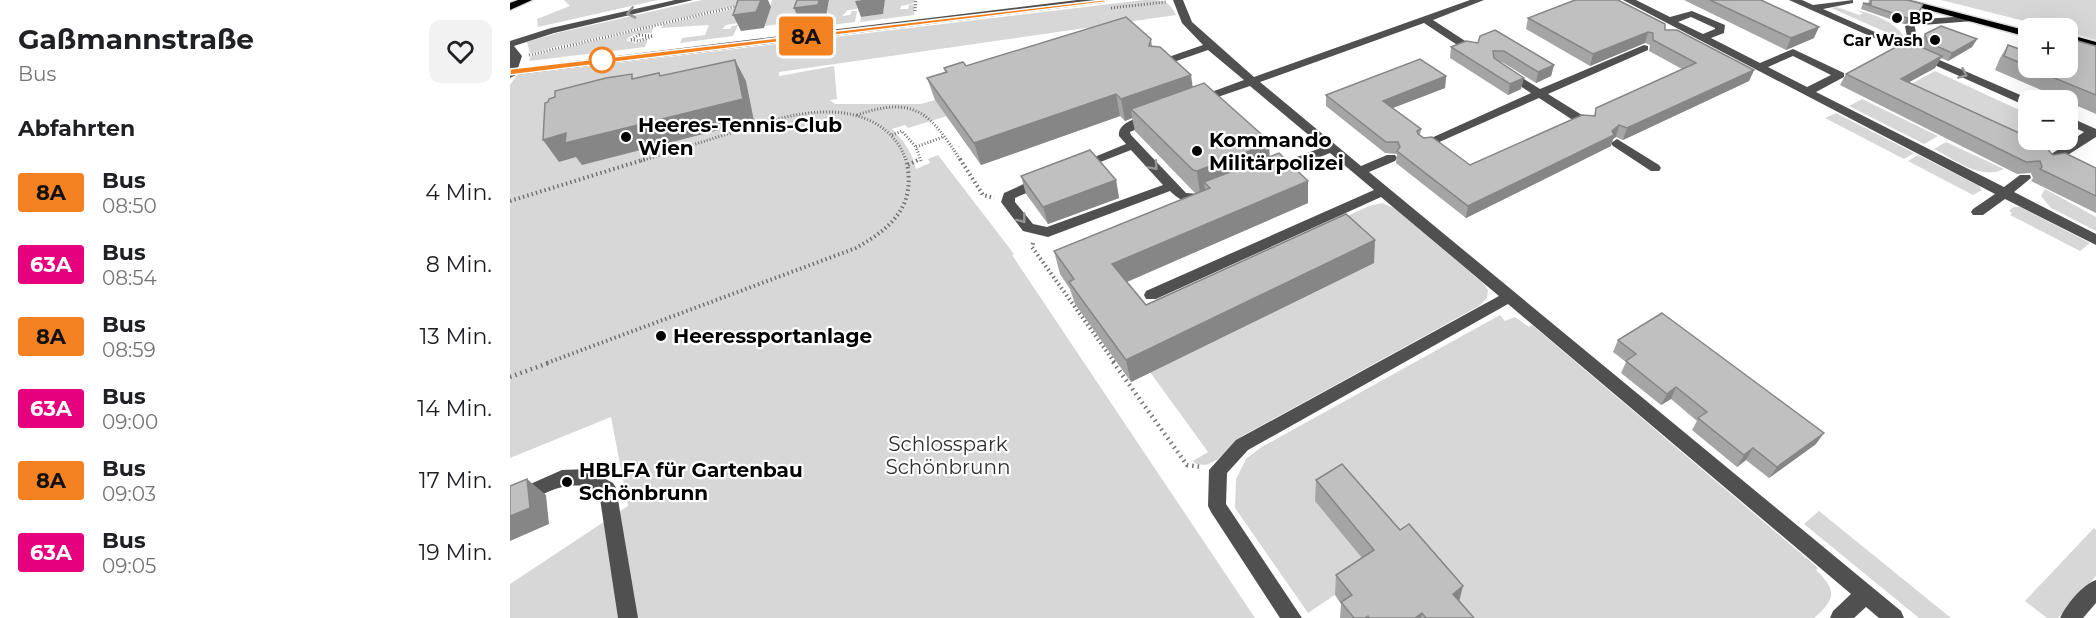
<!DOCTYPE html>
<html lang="de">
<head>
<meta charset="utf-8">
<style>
	:root { --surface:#fff; --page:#f2f2f2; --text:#202124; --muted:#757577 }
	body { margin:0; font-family:Montserrat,sans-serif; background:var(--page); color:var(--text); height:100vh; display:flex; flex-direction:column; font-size:22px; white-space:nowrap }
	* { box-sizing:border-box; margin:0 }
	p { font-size:20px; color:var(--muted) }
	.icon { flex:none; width:33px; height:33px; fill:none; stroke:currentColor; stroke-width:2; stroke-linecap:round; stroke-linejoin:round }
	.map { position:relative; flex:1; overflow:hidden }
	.details { display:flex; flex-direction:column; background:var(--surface); width:510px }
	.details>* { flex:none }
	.badge { padding:0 12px; border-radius:4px; font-size:21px; line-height:39px }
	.fabs { position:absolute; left:1508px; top:18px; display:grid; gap:12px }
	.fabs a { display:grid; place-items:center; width:60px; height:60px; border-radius:12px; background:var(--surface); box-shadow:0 6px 24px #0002; font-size:30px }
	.map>.badge { position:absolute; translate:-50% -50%; box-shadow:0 0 0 3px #fff }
	h2 { padding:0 18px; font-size:22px; line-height:54px }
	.round { display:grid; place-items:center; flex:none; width:63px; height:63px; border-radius:12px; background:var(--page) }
	.head { display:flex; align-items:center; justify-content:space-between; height:102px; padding:0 18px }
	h1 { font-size:28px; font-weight:700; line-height:45px }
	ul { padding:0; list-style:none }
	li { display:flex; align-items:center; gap:18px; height:72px; padding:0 18px }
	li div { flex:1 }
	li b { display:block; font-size:22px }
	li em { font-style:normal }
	li .badge { min-width:66px; font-weight:700; text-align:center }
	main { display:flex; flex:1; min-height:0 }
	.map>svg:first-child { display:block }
	.green { fill:#d7d7d7 }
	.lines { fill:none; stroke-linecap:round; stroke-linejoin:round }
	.major-casing { stroke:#dbdbdb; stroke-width:3 }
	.path-far2 { stroke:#727272; stroke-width:3; stroke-dasharray:1 2; stroke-linecap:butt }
	.path-far1 { stroke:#727272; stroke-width:4; stroke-dasharray:1.5 3; stroke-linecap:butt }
	.path { stroke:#727272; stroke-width:4.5; stroke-dasharray:1.5 4; stroke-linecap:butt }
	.minor { fill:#505050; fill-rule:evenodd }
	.major { fill:#000; fill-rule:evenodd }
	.wall { fill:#a5a5a5 }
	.shaded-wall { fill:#868686 }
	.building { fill:#c0c0c0; stroke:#868686; stroke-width:1.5 }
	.oneway { stroke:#969696 }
	.line { fill:#f58220; stroke:#fff; stroke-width:1.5 }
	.poi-dot { fill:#000; stroke:#fff; stroke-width:2 }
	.stop-dot { fill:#fff; stroke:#f58220; stroke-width:3 }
	.labels { text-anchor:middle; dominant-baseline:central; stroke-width:4.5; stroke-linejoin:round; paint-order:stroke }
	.far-poi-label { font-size:16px; font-weight:bold; fill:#000; stroke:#fff; text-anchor:start }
	.poi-label { font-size:20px; font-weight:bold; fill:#000; stroke:#fff; text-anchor:start }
	.park-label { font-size:20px; fill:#2e2e2e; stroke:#fff }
</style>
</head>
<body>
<main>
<section class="details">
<div class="head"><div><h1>Gaßmannstraße</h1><p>Bus</p></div><a class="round"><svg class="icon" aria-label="heart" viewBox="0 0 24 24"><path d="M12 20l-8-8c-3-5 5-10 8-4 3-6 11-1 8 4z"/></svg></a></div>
<h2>Abfahrten</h2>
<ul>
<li><span class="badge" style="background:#f58220;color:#111">8A</span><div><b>Bus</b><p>08:50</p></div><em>4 Min.</em></li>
<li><span class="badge" style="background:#e6007e;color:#fff">63A</span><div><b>Bus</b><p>08:54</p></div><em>8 Min.</em></li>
<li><span class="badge" style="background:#f58220;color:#111">8A</span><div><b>Bus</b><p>08:59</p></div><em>13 Min.</em></li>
<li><span class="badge" style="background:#e6007e;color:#fff">63A</span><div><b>Bus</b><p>09:00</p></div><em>14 Min.</em></li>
<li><span class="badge" style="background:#f58220;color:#111">8A</span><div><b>Bus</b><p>09:03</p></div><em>17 Min.</em></li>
<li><span class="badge" style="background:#e6007e;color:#fff">63A</span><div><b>Bus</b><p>09:05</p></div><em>19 Min.</em></li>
</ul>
</section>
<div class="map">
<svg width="1586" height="618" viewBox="0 0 1586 618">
	<rect width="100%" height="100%" fill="#fff"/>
	<g class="green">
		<polygon points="54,0 148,0 28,27 27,19 60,6"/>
		<polygon points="192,0 249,0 20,53 17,42 47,33"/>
		<polygon points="262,0 293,0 288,16 273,19 273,23 281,22 283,18 288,18 286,22 255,26"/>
		<polygon points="319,0 349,0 347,9 338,10 332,16 340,15 342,11 347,11 345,22 290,29 291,24 314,21"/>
		<polygon points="375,0 405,0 405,3 391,6 390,9 398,9 399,5 405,4 404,15 350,22 351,17 373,14"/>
		<path d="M634,0C654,0 658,0 666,15L269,72V76L324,66L327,99L320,100L325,104H411L425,100L437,116L398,128L395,125L382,129C394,141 402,152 406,169L420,163L418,159L428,155L504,254L502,255L745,618H0V584L118,506L101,417L0,458V85L7,75Z"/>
		<polygon points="1431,0 1586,0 1586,40 1557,32 1557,28 1542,28"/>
		<polygon points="235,6 228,23 216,25 212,29 220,29 222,26 228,25 223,36 170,43 172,38 195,35 199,25 151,28 153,25"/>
		<path d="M1327,7L1349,15L1353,14L1347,10C1365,15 1388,22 1396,41L1321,8Z"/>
		<polygon points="144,27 141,33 125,34 118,38 117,41 126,43 138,39 135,47 19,61 21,56"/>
		<polygon points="1425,71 1518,114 1518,140 1535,140 1517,152 1388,91"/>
		<polygon points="1352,99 1428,136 1414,144 1339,106"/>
		<polygon points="1326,113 1404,153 1394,159 1315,118"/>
		<path d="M1436,142L1494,169C1472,181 1443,159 1424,149Z"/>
		<polygon points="1408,155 1469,186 1472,190 1463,195 1398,161"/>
		<polygon points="1535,189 1586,217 1586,231 1541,208 1531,196"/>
		<polygon points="872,203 884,208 973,283 978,290 977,298 969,306 732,436 707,460 696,465 686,464 683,461 698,452 640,372 820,224 859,206"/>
		<polygon points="1503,207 1510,207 1580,243 1570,251 1500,215 1502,213 1499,211"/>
		<path d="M990,315L995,321L1005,317L1019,327L1022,325L1308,568L1306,570C1327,590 1326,599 1304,618H942L806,501L862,570L798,613L725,508L726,479L736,459L750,448Z"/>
		<polygon points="1309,511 1441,618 1409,618 1294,524"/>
		<polygon points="1584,528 1586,530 1586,576 1548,618 1537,618 1515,601"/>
	</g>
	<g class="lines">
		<defs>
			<g id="major">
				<polygon points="8,0 22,0 0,10 0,3"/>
				<polygon points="1382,0 1399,0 1518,31 1518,37"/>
				<polygon points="1557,34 1586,42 1586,48 1557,40"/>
			</g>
		</defs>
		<use href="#major" class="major-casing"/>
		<g class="path-far2">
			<polyline points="601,8 656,2"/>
			<polyline points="405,11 406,0"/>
			<polygon points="129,35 143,36 128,41 120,40"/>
			<polyline points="19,55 228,6"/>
			<path d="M347,115C405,95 420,113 451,161"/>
			<polyline points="382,135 392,131 406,147"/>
			<path d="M131,161C159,152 186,144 214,135C262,121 317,98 365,123C380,132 391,144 396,161"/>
			<polyline points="411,161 406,147 433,137"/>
		</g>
		<g class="path-far1">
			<polyline points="450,159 473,195 484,198"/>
			<polyline points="398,165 410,159"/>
			<polyline points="0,201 136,159"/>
			<polyline points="523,243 522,247 605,363"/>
			<path d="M37,363L346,248C383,227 407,205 396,159"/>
		</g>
		<g class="path">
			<polyline points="603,362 677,465 692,467"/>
			<polyline points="0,377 41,362"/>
		</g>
		<g class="minor">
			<polygon points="165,0 183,0 44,33 4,46 12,56 8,68 567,0 597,0 592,3 6,75 0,78 0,41 41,28"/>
			<polygon points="663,0 673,0 682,22 744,77 960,0 974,0 923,20 966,48 966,52 958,52 914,23 750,82 851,166 877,155 885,155 887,158 885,161 859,172 1391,611 1394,618 1369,618 1356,607 1344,618 1320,618 1323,611 1341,594 998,304 738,450 717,473 716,504 792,618 770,618 701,512 698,506 699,470 726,440 989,296 871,197 646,299 636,299 634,295 636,291 864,190 820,153 768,174 758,174 757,171 758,168 813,147 740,86 693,102 685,102 685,98 734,80 698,50 652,66 644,66 644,62 693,45 672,23"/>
			<path d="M1113,0H1126L1160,17L1182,11L1215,25L1214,33L1201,38L1250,63L1283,49L1334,73V77L1306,92L1494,187L1510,175H1520L1521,178L1504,192L1586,234V245L1495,199L1473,215H1463L1461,212L1463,209L1485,194ZM1181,17L1205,28V29L1193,34L1168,22ZM1283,56L1321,75L1297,87L1258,67Z"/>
			<polygon points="1279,0 1292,0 1303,5 1343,0 1343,3 1313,9 1399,47 1395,26 1404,24 1411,52 1522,100 1518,100 1518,106 1514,105"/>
			<polygon points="1459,16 1464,19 1463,21 1413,25 1408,22 1413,19"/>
			<polygon points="1134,45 1138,46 1138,50 1038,94 1080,120 1080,126 1072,126 1029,98 918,147 914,148 908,144 1021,93 993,75 993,71 1001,71 1030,89"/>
			<path d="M641,114L645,115V121L620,132L621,135L676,193L701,195L703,198C691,210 670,202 660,191L538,237L513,231L491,202L494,193L527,178H537L538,181L537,184L505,198V202L523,224L537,227L653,185L621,150L575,168L571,169L565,165L616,144L609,136C607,122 630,117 641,114Z"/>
			<polygon points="1557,116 1586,129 1586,137 1542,165 1534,165 1532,162 1534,159 1574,132 1557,124"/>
			<polygon points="1107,139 1149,165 1151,168 1149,171 1141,171 1103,146 1101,143"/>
			<path d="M77,469L103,483L106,488L128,618H108L89,492C56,474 31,498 0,509V493L52,470Z"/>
			<path d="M1586,580V603L1573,618H1550C1556,605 1572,585 1586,580Z"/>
		</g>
		<use href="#major" class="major"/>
	</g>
	<g class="wall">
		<polygon points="1174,0 1251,0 1304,38 1276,50"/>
		<polygon points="1359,0 1397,0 1404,22 1394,24 1351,9 1353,3 1358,4"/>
		<polygon points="1018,18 1155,30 1244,70 1239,81 1113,140 1106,137 1103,139 1101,146 956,218 886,163 887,154 875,153 816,106 816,95 936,76 935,88 883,108 911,129 910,135 960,165 1084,116 1086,108 1172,69 1139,51 1140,45 1135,43 1080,66 1016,29"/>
		<polygon points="1415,34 1467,39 1462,47 1438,61 1431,58 1425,68 1399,82 1539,151 1543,155 1586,168 1586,213 1521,181 1523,178 1521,173 1507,174 1330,85 1336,74 1412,48 1411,42"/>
		<polygon points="641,39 642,46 683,87 760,156 798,181 798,203 617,282 636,305 864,263 621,382 565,304 560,289 550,274 544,251 687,193 685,193 625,131 622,118 615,121 610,116 471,165 425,100 417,78 435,72 434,68 456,66"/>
		<polygon points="968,43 1044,65 1041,76 1026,83 992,62 989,62 1011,89 998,95 940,58 941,47"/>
		<polygon points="1498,45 1518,52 1518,68 1557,68 1586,46 1586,114 1485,70 1490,58"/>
		<polygon points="511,176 606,180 609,198 538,224 516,194"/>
		<polygon points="1108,340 1306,444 1259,478 1236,460 1227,467 1182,430 1187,421 1161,399 1151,405 1111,373 1116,362 1103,352"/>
		<polygon points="806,480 949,601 964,618 830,618 831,604 825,595 826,575 852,558 805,501"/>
	</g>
	<g class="shaded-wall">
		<polygon points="251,0 258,0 261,7 254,28 231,31 223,15"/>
		<polygon points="309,0 319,0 315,21 291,24 284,8"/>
		<polygon points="352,0 375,0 373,14 351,17 345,1"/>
		<polygon points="1407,16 1404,22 1394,24 1397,18"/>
		<polygon points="1309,27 1304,38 1276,50 1281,38"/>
		<polygon points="1138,32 1135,43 1080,66 1083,54"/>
		<polygon points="1467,39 1462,47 1438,61 1442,53"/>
		<polygon points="1432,56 1425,68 1385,90 1391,79"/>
		<polygon points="225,60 236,81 244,121 72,165 66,157 49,162 33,140"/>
		<polygon points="1044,65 1041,76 1026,83 1028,72"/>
		<polygon points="1244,70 1239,81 1113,140 1117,128"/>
		<polygon points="681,75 684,96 621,109 622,118 615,121 611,99"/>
		<polygon points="936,76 935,88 872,112 873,101"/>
		<polygon points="1014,78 1011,89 998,95 1000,84"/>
		<polygon points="606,94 610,116 471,165 464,143"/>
		<polygon points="1109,125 1106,137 1103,139 1101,146 956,218 958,206 1102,131"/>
		<polygon points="759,141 760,164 700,188 694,182 695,191 690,194 687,171"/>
		<polygon points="606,180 609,198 538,224 533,207"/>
		<polygon points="798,181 798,203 607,286 602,264"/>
		<polygon points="865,240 864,263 621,382 616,360"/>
		<polygon points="1166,387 1161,399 1151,405 1157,394"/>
		<polygon points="1314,433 1306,444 1259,478 1267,467"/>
		<polygon points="1243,448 1236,460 1227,467 1234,455"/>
		<polygon points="17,479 36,495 39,524 0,541 0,516"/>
		<polygon points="953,586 948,606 943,594"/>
		<polygon points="912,613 911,618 905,618"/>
	</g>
	<g class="building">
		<polygon points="228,0 251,0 246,12 223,15"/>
		<polygon points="287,0 309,0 308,5 284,8"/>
		<polygon points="1065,0 1108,0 1155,24 1155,30 1167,30 1244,70 1117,128 1109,125 1102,131 1104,135 958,206 887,151 890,147 888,142 876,142 816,95 910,59 936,76 873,101 911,129 907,131 908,134 914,138 922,137 960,165 1072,115 1085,116 1086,108 1186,63 1143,40 1143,33 1138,32 1083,54 1018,18"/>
		<polygon points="1200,0 1251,0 1309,27 1281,38"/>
		<polygon points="1361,0 1397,0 1413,4 1407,16 1397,18 1353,3 1361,4"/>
		<polygon points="616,17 641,39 639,46 650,47 681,75 611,99 606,94 464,143 417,78 437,72 434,68 453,62 456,66"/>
		<polygon points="1431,26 1467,39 1442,53 1417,42 1415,34"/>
		<polygon points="985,30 1044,65 1028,72 994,51 983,51 984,58 1014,78 1000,84 941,47 956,41 968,43 970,36"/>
		<polygon points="1557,38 1586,46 1586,95 1520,68 1557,68"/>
		<polygon points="1397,41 1432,56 1391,79 1518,137 1518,140 1524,140 1540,147 1539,151 1543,155 1555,153 1586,168 1586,196 1530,169 1532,167 1530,161 1516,162 1336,74"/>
		<polygon points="1498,45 1518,52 1518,66 1494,56"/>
		<polygon points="225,60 233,99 55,143 56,133 33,140 35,103 38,102 39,99 45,97 45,91 96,78 122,74 122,79 149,73 150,76"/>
		<polygon points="694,83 759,141 757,142 758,144 687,171 683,170 621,109"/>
		<polygon points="580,150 606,180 533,207 511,176"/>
		<polygon points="769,153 798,181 602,264 636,305 836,214 865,240 616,360 559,282 564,279 544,251 700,188 694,182"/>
		<polygon points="1152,313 1314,433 1267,467 1243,448 1234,455 1188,418 1197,412 1166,387 1157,394 1116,361 1126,354 1108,340"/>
		<polygon points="832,464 890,530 899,524 953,586 943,594 964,618 916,618 912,613 905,618 859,618 858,616 855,618 844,618 831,602 842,595 826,575 864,550 806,480"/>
		<polygon points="17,479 20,508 0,516 0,486"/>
	</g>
	<defs><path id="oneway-chevron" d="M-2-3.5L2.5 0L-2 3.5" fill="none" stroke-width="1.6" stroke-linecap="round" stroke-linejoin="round" transform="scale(1.5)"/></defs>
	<g class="oneway">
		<use href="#oneway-chevron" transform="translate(121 13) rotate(167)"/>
		<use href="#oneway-chevron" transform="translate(1453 74) rotate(24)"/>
		<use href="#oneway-chevron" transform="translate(644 166) rotate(47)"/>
		<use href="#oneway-chevron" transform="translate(512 219) rotate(52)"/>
	</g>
	<polygon class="line" points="592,0 596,0 595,2 0,75 0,69"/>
	<g class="poi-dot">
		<circle cx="1387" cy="18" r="6"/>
		<circle cx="1425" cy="40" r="6"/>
		<circle cx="116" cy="137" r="6"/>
		<circle cx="687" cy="151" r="6"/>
		<circle cx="151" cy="336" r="6"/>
		<circle cx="57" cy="482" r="6"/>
	</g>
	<circle class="stop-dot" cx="92" cy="60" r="12"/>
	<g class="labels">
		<g class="far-poi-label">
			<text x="1399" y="18">BP</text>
			<text x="1413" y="40" text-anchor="end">Car Wash</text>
		</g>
		<g class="poi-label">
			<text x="128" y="125">Heeres-Tennis-Club<tspan x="128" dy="23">Wien</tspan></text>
			<text x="699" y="140">Kommando<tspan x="699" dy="23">Militärpolizei</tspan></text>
			<text x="163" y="336">Heeressportanlage</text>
			<text x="69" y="470">HBLFA für Gartenbau<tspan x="69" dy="23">Schönbrunn</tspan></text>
		</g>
		<g class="park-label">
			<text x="438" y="444">Schlosspark<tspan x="438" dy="23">Schönbrunn</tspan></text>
		</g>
	</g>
</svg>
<div class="fabs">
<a>+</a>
<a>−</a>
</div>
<b class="badge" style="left:296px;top:36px;background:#f58220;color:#111">8A</b>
</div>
</main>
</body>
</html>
